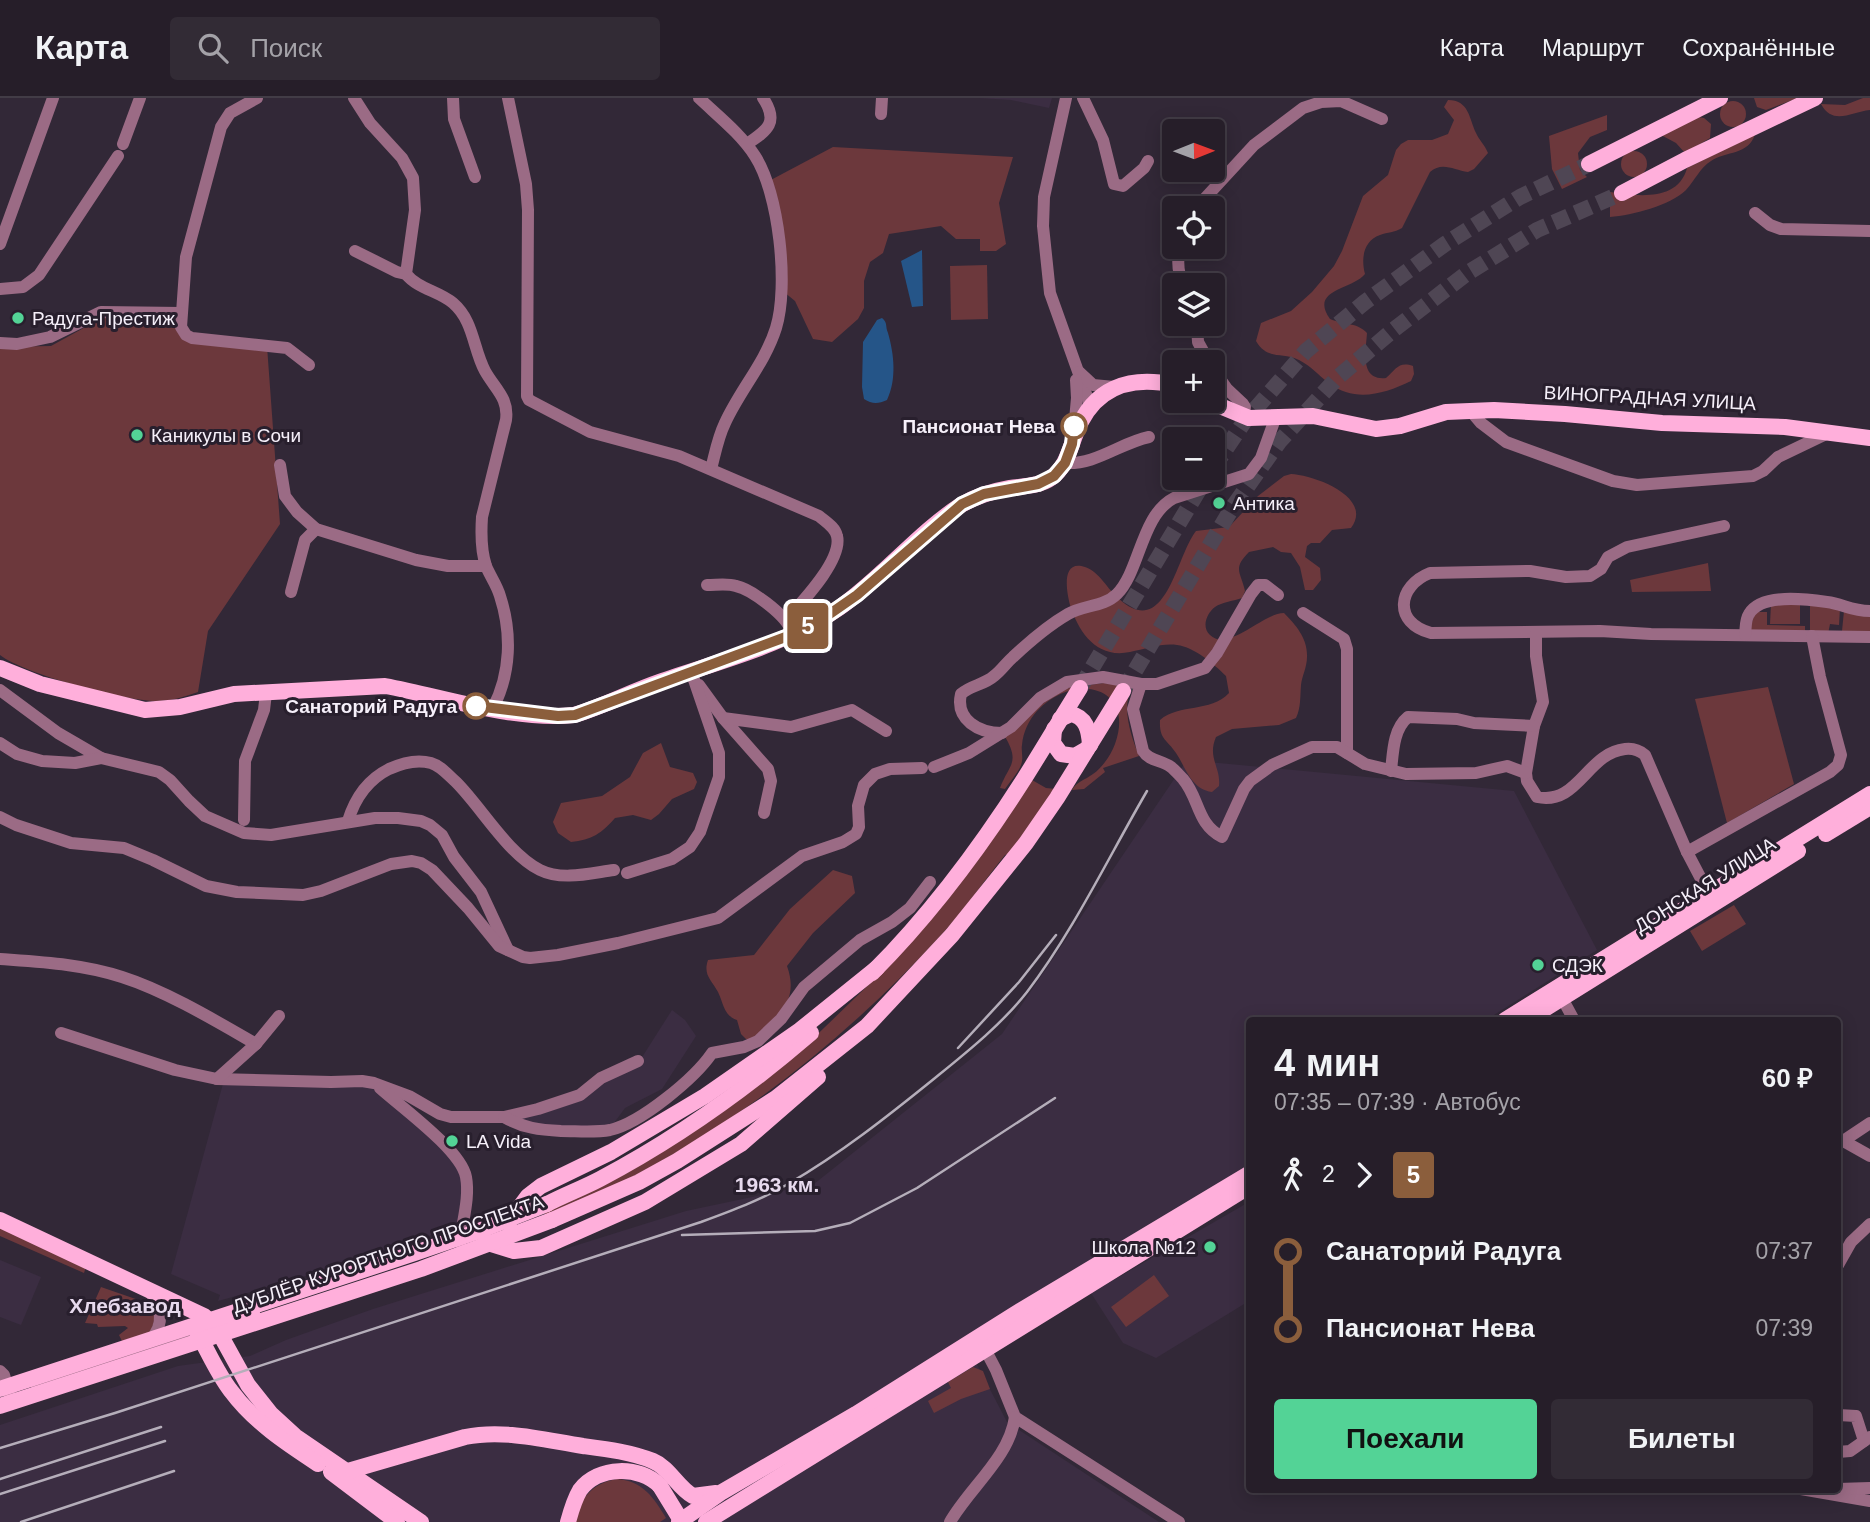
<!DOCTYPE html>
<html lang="ru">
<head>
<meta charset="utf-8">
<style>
	:root { --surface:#261e29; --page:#322b35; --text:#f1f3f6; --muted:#a4a2a8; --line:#423c46; --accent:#53d396 }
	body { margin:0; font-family:Arial,sans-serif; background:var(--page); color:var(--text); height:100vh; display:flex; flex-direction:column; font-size:26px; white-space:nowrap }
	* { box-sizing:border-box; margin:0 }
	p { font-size:23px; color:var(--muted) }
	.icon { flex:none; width:38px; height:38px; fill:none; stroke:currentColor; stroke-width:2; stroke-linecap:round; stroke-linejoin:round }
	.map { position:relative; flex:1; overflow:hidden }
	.side { position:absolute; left:1246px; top:919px; width:595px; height:476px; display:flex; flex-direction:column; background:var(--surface); border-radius:7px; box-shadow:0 4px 18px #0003,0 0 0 2px var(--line) }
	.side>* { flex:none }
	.badge { padding:0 14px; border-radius:5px; font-size:24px; line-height:46px }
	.needle { width:46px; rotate:89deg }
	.controls { position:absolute; left:1162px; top:21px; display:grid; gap:14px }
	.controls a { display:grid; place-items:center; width:63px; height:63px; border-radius:7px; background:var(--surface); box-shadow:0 4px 18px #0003,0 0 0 2px var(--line); font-size:35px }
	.map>.badge { position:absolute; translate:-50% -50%; box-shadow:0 0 0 4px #fff }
	.legs { display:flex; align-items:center; gap:10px; height:77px; padding:0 28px; font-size:23px }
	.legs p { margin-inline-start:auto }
	.overview { display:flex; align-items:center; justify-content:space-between; height:119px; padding:0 28px }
	h1 { font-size:38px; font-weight:600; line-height:52px }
	.cta { display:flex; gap:14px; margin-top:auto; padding:14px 28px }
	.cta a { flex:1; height:80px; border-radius:7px; background:var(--accent); color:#111; font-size:28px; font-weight:600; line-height:80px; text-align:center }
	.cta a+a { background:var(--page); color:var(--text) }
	ul { padding:0 28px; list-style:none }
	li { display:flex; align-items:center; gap:24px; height:77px; font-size:26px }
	li i { display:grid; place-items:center; width:10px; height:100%; margin:0 9px; background:currentColor }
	li i::after { content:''; width:18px; height:18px; margin:-9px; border:5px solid; border-radius:50%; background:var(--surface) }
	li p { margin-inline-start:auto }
	li:first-child i { background:linear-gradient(#0000 50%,currentColor 0) }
	li:last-child i { background:linear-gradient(currentColor 50%,#0000 0) }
	header { display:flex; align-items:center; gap:42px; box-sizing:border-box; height:98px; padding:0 35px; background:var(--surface); border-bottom:2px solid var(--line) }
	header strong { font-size:33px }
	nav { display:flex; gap:38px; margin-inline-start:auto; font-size:24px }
	.search { width:490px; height:63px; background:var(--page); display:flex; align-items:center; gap:18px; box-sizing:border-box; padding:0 24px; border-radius:7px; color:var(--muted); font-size:26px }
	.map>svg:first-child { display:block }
	.built { fill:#3b2d42 }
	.green { fill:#6c383c }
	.water { fill:#255588 }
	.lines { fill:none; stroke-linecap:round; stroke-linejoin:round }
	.major-tunnel { stroke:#4f4654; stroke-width:16; stroke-dasharray:16 8; stroke-linecap:butt }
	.minor { stroke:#9b6b85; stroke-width:12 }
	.major { stroke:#ffafdb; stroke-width:16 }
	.rail { stroke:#b5aeba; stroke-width:2.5 }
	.major-bridge { stroke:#ffafdb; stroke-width:16 }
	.line-1-casing { stroke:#fff; stroke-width:16 }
	.line-1 { stroke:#8b5e3c; stroke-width:10 }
	.poi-dot { fill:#53d396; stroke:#281f2d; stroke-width:2.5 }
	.stop-1-dot { fill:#fff; stroke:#8b5e3c; stroke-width:3.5 }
	.labels { text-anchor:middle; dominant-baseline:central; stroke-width:6; stroke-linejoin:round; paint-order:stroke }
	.poi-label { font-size:19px; fill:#f6f0fa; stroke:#281f2d; text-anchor:start }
	.street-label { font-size:19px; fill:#f6f0fa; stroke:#281f2d }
	.stop-label { font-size:19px; font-weight:bold; fill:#f6f0fa; stroke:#281f2d; text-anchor:end }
	.neighbourhood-label { font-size:21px; font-weight:bold; fill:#e7daee; stroke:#281f2d }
</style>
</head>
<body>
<header>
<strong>Карта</strong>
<div class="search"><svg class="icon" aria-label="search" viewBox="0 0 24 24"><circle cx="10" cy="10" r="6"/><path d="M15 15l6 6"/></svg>Поиск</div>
<nav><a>Карта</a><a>Маршрут</a><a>Сохранённые</a></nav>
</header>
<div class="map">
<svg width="1870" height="1424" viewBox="0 0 1870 1424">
	<rect width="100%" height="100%" fill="#322837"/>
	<g class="built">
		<polygon points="979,0 1052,0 1049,10 1011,2"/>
		<polygon points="1187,662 1514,693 1597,852 1486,922 1250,922 1249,1073 969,1251 1007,1324 1159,1424 0,1424 0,1327 178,1268 250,1258 286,1242 373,1211 686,1113 814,1086 1002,936"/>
		<polygon points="672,912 685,922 696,938 662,991 625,1010 611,1029 518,1031 520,1017 560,1003 589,998 591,989 639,964"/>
		<polygon points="224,982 371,987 450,1054 466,1087 459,1128 290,1183 218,1203 220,1197 171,1176"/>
		<polygon points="1249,1104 1249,1203 1156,1260 1123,1245 1091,1195"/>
		<polygon points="0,1162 41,1179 21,1227 0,1219"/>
	</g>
	<g class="green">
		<polygon points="1754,0 1798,0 1766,12 1757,9"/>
		<path d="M1863,0H1870V12C1851,14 1833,28 1821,6L1845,7Z"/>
		<path d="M1448,2C1469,2 1469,20 1476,35C1479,42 1485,47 1488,55L1474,71L1468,74C1454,72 1442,63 1430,74L1402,130C1394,135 1388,134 1380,137C1363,143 1361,161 1365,176C1352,192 1309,191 1330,221C1343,227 1357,224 1367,235C1366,252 1359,283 1386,280C1396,271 1399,263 1413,268L1414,276L1411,283C1384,296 1355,305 1329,285C1318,277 1311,268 1299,262C1281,253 1268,263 1256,243L1261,225L1291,213L1312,194L1334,168L1342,153L1363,98L1388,77L1396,52L1401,46L1408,42H1432L1448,36L1454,22L1444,9Z"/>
		<circle cx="1733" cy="16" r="13"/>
		<polygon points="1607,17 1607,32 1590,39 1578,55 1580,72 1587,79 1562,91 1552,71 1549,38"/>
		<polygon points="1698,19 1704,20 1711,26 1710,40 1685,55 1676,45 1661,37"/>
		<path d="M1755,36C1749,57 1726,53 1711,63C1700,70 1695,82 1686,92C1669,108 1633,117 1610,119V94C1637,98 1678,104 1687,70Z"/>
		<polygon points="833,49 1013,59 999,105 1006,146 996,153 980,153 980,141 956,141 941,128 889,136 883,155 870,164 864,183 864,210 858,221 832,244 813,241 795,203 784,194 767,84"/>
		<circle cx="1634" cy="66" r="13"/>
		<polygon points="987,167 988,221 951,222 950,168"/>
		<path d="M109,216L170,217L185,240L267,248L280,426L208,533L198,594C184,599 171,603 156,603C125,603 24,576 0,557V249L51,248Z"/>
		<path d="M1291,376C1314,377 1374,399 1351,430L1332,432L1320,445H1311L1307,448L1305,459L1320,470L1321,482L1313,492H1305L1300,469L1291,455L1281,454L1273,449L1249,454C1232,471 1241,474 1245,493L1242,500C1234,503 1222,504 1215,509C1207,515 1201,529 1210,537C1228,555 1263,515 1284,515C1296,527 1308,541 1307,559C1307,569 1302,578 1301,587C1300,599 1301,609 1296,620L1279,627L1232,631L1216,639C1207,660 1221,669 1219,688L1212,694C1191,691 1186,670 1176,655C1167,641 1159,642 1160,622C1180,605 1210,615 1229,595L1226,578C1214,566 1194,549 1177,547C1161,545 1146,551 1130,554C1097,561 1079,535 1070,507C1067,495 1060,461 1085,469C1099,473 1108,492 1119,501C1166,543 1176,458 1196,433L1229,429L1258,398L1284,378Z"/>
		<polygon points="1708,465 1711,493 1632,494 1630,482"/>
		<polygon points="1771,506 1800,506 1800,526 1770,526"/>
		<polygon points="1810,507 1840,510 1839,527 1830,526 1828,536 1810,535"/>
		<polygon points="1844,513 1870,517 1870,534 1842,533"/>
		<polygon points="1755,514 1767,514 1767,527 1805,528 1805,536 1749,534"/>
		<path d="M1104,585L1132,589C1121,610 1131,638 1139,658L1103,670L1105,674L1084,691L1072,692C1076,684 1085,682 1093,676C1102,670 1111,657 1115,646C1136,587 1073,574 1037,613C1029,622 1023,634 1022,647C1021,652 1023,658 1022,663C1021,672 1010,683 1005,691L1000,690C1009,666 1021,665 1004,637L1039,608L1067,590Z"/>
		<polygon points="1768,589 1794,686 1727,725 1695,601"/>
		<path d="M661,645L670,669L693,675L697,684L694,691L672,701L659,716L651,722L633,717L615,720C602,735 592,742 571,744L558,735L553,724L561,705L602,698L630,679L643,655Z"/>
		<path d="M1032,682L1046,690L1056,691L1012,755L1005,757C984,783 965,811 942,836C849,938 738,1027 614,1088C591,1099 568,1107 545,1117V1113L793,960L889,867Z"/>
		<path d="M833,772L852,778L855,795L813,835L787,868C800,904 777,920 752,942L746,941L741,936L737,922C723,917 724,906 718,894C711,881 703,877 708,862L754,857L790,811Z"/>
		<polygon points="1734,807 1746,826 1702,853 1690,833"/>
		<polygon points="0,1122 88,1162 84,1175 0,1138"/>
		<polygon points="1154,1177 1169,1198 1126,1229 1111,1209"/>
		<polygon points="101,1189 153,1207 156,1216 151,1234 122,1243 119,1237 128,1230 125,1228 98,1229 97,1226 85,1225"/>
		<polygon points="973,1269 983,1273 990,1291 961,1301 934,1315 928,1303 951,1290 948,1284"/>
		<path d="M617,1381C643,1383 653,1399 666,1420L660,1424H573C580,1401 592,1385 617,1381Z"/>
	</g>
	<g class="water">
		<polygon points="922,152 923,208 912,209 901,163"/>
		<path d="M882,220C888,225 885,228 888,235C894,256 897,281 887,302C878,306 872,306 864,301L862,289L863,244L877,222Z"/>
	</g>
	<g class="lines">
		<g class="major-tunnel">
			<polyline points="1213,370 1244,324 1306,253 1365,204 1445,146 1520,99 1589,66"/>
			<polyline points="1080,590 1206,380"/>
			<polyline points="1123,593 1232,410 1279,344 1337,280 1392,233 1466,176 1537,132 1622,95"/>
		</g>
		<g class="minor">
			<polyline points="257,0 230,15 221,29 186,159 181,229 186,237 192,240 287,250 309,267"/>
			<path d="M354,0L370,25L402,60L413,80L415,112L406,176C418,191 439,193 453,205C474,223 473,251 485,273C495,291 509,300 506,322L482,419C481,434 481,453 486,468C490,478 497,487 500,498C512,535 511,575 493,610"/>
			<polyline points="453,0 454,21 475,79"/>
			<path d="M508,0L526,86L528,112L527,298L529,302L590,334L679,358L819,418C826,424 835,429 837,438C843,462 801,505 786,522"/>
			<path d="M699,0C718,18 741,36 755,58C779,95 789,188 776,230C765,265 740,292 725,325C718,339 715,356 711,371"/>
			<polyline points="1066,0 1044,99 1043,128 1050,195 1090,307"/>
			<polyline points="1083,0 1103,42 1114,86 1123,88 1144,70 1148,63"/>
			<polyline points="881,16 882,0"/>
			<polyline points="123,46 140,0"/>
			<path d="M747,46C768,32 779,24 763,0"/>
			<polyline points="1196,110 1254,47 1303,10 1321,4 1341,3 1382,21"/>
			<polyline points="1755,115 1770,127 1781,131 1870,133"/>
			<polyline points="0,146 53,0"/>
			<path d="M1180,149C1177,163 1177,175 1184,187"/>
			<polyline points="355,153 397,174 406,176"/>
			<polyline points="0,191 23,189 39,177 118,58"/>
			<polyline points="1197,226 1198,244 1209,264"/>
			<polyline points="0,245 17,246 50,239 101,214 181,215"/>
			<polyline points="1213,271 1227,291 1243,306 1245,309 1243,318"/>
			<polyline points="1079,274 1093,287 1114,289"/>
			<polyline points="1470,312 1481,325 1506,344 1613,383 1637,387 1753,378 1763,373 1778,359 1828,335"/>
			<polyline points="1074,333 1077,300 1076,282"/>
			<path d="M1065,365C1096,367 1120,345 1149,339"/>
			<polyline points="280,367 285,398 297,414 316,431 416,462 448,468 486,468"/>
			<path d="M1724,428L1627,449L1608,459L1601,471L1590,478L1566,479L1530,473L1430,475C1397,488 1393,525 1431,535L1600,533L1651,536L1870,539"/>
			<path d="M707,487C717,487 727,485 736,488C751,491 784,516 790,530"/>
			<polyline points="291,494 305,442 316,431"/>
			<polyline points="1303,515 1344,541 1347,551 1347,655"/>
			<path d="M1536,534V558L1543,604L1534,628L1526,675L1527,683L1537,699C1578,708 1587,655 1625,651C1633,650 1639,652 1645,657L1687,754L1709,796"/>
			<path d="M1745,537C1746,530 1745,522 1749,516C1761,495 1806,501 1827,504C1843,506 1851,513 1870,513"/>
			<path d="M1141,586L1133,611L1143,653C1149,663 1162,662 1171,669C1175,672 1179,677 1183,681C1200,701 1196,725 1222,739L1244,691L1250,683L1272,667L1312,649H1337L1365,666L1406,676L1476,675L1507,668L1526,675"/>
			<polyline points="699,587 723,620 768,671 771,683 764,715"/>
			<polyline points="0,592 58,635 101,660"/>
			<polyline points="723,620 791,629 852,612 886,633"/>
			<path d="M1002,635C979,635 955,622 961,596C971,587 984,587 994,578C1001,573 1006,565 1013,559C1029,544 1049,527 1068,516C1083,507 1104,509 1117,496C1140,473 1141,417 1174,400L1249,376L1261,360L1275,321"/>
			<polyline points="0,645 17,656 42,663 75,665 101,660 159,674 170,682 189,703 205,718 244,735 271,737 375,720 398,720 421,723 430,727 442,737 454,759 481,794 508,852"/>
			<polyline points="934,669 969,655 1011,629 1040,600 1067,584 1103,579 1141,586 1157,586 1205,570 1217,555 1251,496 1258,487 1265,487 1278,497"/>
			<path d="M1391,673C1393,655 1393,631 1408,619L1457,621L1474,625L1534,628"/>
			<polyline points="0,719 16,727 71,745 124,750 153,762 206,788 237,794 303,797 321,793 391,766 412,763 421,765 432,772 468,810 499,848 523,859 530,860 558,857 618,845 718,820 802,758 843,744 856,736 859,729 858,708 864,687 875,676 890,671 922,670"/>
			<polyline points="244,722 245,663 264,612 266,595"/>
			<path d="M348,723C355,700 367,682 389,671C402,665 417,661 431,665C441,668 448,677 456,684C482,710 507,755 540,772C562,783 591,775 614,772"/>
			<polyline points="1687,754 1830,674 1838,667 1841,657 1820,579 1812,538"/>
			<polyline points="627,775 672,761 690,749 700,734 719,679 719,655 691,573"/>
			<path d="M0,861C41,864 83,866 122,879C166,893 216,923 256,946"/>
			<polyline points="1562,900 1574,922"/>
			<polyline points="61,935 175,972 217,981 331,984 362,983 374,985 409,998 440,1016 451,1019 504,1019 538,1011 580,997 601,980 638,963"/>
			<polyline points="217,981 256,946 279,918"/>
			<path d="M380,990C401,1009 461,1052 466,1079C470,1100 462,1124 460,1145"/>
			<path d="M504,1019C523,1030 540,1032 561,1033C577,1033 594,1035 610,1032C641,1025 695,980 712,955L744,949L758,943L781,921L804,889L860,842L892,824L910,810L930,784"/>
			<polyline points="1838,1040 1870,1058"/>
			<polyline points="1843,1043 1870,1025"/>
			<polyline points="1838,1167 1851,1144 1870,1126"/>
			<path d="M148,1191C161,1209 166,1225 150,1243"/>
			<polyline points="985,1251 996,1272 1015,1319 1179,1424"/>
			<polyline points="0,1273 4,1277 10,1297"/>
			<polyline points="37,1288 198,1235"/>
			<polyline points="1838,1317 1856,1318 1864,1343"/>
			<polyline points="1838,1354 1850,1353 1870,1339"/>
			<polyline points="1801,1391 1870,1403"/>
			<polyline points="1838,1391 1870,1390"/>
			<path d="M950,1424C970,1389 1009,1360 1015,1319"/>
		</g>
		<g class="major">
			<polyline points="1589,66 1720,0"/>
			<polyline points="1622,95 1685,62 1815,0"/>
			<polyline points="1208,303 1249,320 1313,318 1376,331 1400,328 1446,314 1494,312 1565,316 1662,325 1785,329 1870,340"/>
			<path d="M0,570L40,586L145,612L180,609L234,596L385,588C445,599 512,623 574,617C604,608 630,594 659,584C719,563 786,547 839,510C882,480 918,435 961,407C976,398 993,393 1010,390C1024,388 1040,388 1051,380C1066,370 1070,350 1076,335C1093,290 1129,277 1174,287"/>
			<path d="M1060,621L1071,616C1086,619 1089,632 1090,647"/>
			<polyline points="1054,631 1053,645 1061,656 1075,658 1087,651"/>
			<polyline points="1826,736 1870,709"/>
			<path d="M872,875C930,817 980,750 1024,681C1043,651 1061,620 1080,590"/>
			<polyline points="1505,922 1870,696"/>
			<polyline points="1527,922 1798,753"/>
			<path d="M547,1106C564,1097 583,1090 600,1081C676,1041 746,991 811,935"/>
			<polyline points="0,1122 204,1218 216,1229 248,1287 271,1316 295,1338 421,1424"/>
			<polyline points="552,1122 639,1084 677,1063 776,1000 867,928 952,837 1026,745 1057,700 1123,593"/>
			<polyline points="508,1125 528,1098 541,1088 611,1054 705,998 800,932 877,870"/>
			<polyline points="485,1144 514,1153 541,1150 645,1104 741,1046 818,979"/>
			<path d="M196,1232C208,1253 217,1275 231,1293C254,1324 286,1345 318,1366"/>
			<polyline points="198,1235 253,1218"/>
			<path d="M348,1373L465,1339C504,1331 544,1342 583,1348C606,1351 631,1354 653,1363C670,1370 677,1389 693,1398L716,1395"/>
			<polyline points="331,1374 397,1424"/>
			<path d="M568,1424C571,1413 574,1402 580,1392C598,1368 640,1367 660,1388"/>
			<polyline points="679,1424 722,1394 856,1316 1015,1216 1250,1075"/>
			<polyline points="706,1424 1250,1088"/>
		</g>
		<g class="rail">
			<polyline points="958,950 1019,884 1056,837"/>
			<polyline points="682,1137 815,1133 850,1125 917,1090 1055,1000"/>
			<path d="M0,1350L115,1315L701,1124C731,1113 761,1102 788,1086C840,1056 888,1018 935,980C967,954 1001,927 1027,894C1074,832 1108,760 1147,693"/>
			<polyline points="0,1381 161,1329"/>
			<polyline points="0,1396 165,1343"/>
			<polyline points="21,1424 174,1373"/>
		</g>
		<g class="major-bridge">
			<polyline points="0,1291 415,1155 479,1133 547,1106"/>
			<polyline points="0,1308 421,1171 552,1122"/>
			<polyline points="660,1388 682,1424"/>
		</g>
	</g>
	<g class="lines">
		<defs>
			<polyline id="line-1" points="476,608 558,618 575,617 791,537 821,522 857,497 962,406 984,396 1038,386 1054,378 1065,365 1072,346 1074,328"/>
		</defs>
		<use href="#line-1" class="line-1-casing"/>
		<use href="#line-1" class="line-1"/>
	</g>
	<g class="poi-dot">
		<circle cx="18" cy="220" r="7"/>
		<circle cx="137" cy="337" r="7"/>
		<circle cx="1219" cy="405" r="7"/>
		<circle cx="1538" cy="867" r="7"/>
		<circle cx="452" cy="1043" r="7"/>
		<circle cx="1210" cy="1149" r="7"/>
	</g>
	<g class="stop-1-dot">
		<circle cx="1074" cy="328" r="12"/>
		<circle cx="476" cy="608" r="12"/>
	</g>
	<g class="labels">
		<g class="poi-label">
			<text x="32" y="220">Радуга-Престиж</text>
			<text x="151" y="337">Каникулы в Сочи</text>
			<text x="1233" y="405">Антика</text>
			<text x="1552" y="867">СДЭК</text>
			<text x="466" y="1043">LA Vida</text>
			<text x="1196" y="1149" text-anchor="end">Школа №12</text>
		</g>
		<g class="street-label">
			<text transform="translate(1650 300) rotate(3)">ВИНОГРАДНАЯ УЛИЦА</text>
			<text transform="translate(1705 787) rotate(-32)">ДОНСКАЯ УЛИЦА</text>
			<text transform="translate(388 1156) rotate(-19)">ДУБЛЁР КУРОРТНОГО ПРОСПЕКТА</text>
		</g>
		<g class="stop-label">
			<text x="1055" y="328">Пансионат Нева</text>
			<text x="457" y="608">Санаторий Радуга</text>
		</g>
		<g class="neighbourhood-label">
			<text x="777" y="1086">1963 км.</text>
			<text x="125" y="1207">Хлебзавод</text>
		</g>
	</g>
</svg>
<div class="controls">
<a><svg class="needle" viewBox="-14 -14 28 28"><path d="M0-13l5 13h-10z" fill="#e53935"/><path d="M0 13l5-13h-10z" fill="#a4a2a8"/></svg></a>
<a><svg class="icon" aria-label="locate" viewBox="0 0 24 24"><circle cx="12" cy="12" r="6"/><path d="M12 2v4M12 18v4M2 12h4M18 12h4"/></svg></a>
<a><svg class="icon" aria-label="layers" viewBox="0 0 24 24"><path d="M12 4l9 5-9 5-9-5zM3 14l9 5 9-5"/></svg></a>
<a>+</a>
<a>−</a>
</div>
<b class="badge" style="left:808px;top:528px;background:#8b5e3c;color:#fff">5</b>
<section class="side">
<div class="overview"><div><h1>4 мин</h1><p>07:35 – 07:39 · Автобус</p></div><b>60 ₽</b></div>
<div class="legs"><svg class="icon" aria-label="walk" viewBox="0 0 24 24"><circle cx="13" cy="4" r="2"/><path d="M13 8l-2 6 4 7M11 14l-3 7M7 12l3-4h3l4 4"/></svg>2<svg class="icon" aria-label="forward" viewBox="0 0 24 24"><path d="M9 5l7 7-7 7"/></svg><b class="badge" style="background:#8b5e3c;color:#fff">5</b></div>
<ul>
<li><i style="color:#8b5e3c"></i><b>Санаторий Радуга</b><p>07:37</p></li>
<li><i style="color:#8b5e3c"></i><b>Пансионат Нева</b><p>07:39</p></li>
</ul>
<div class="cta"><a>Поехали</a><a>Билеты</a></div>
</section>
</div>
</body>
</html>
